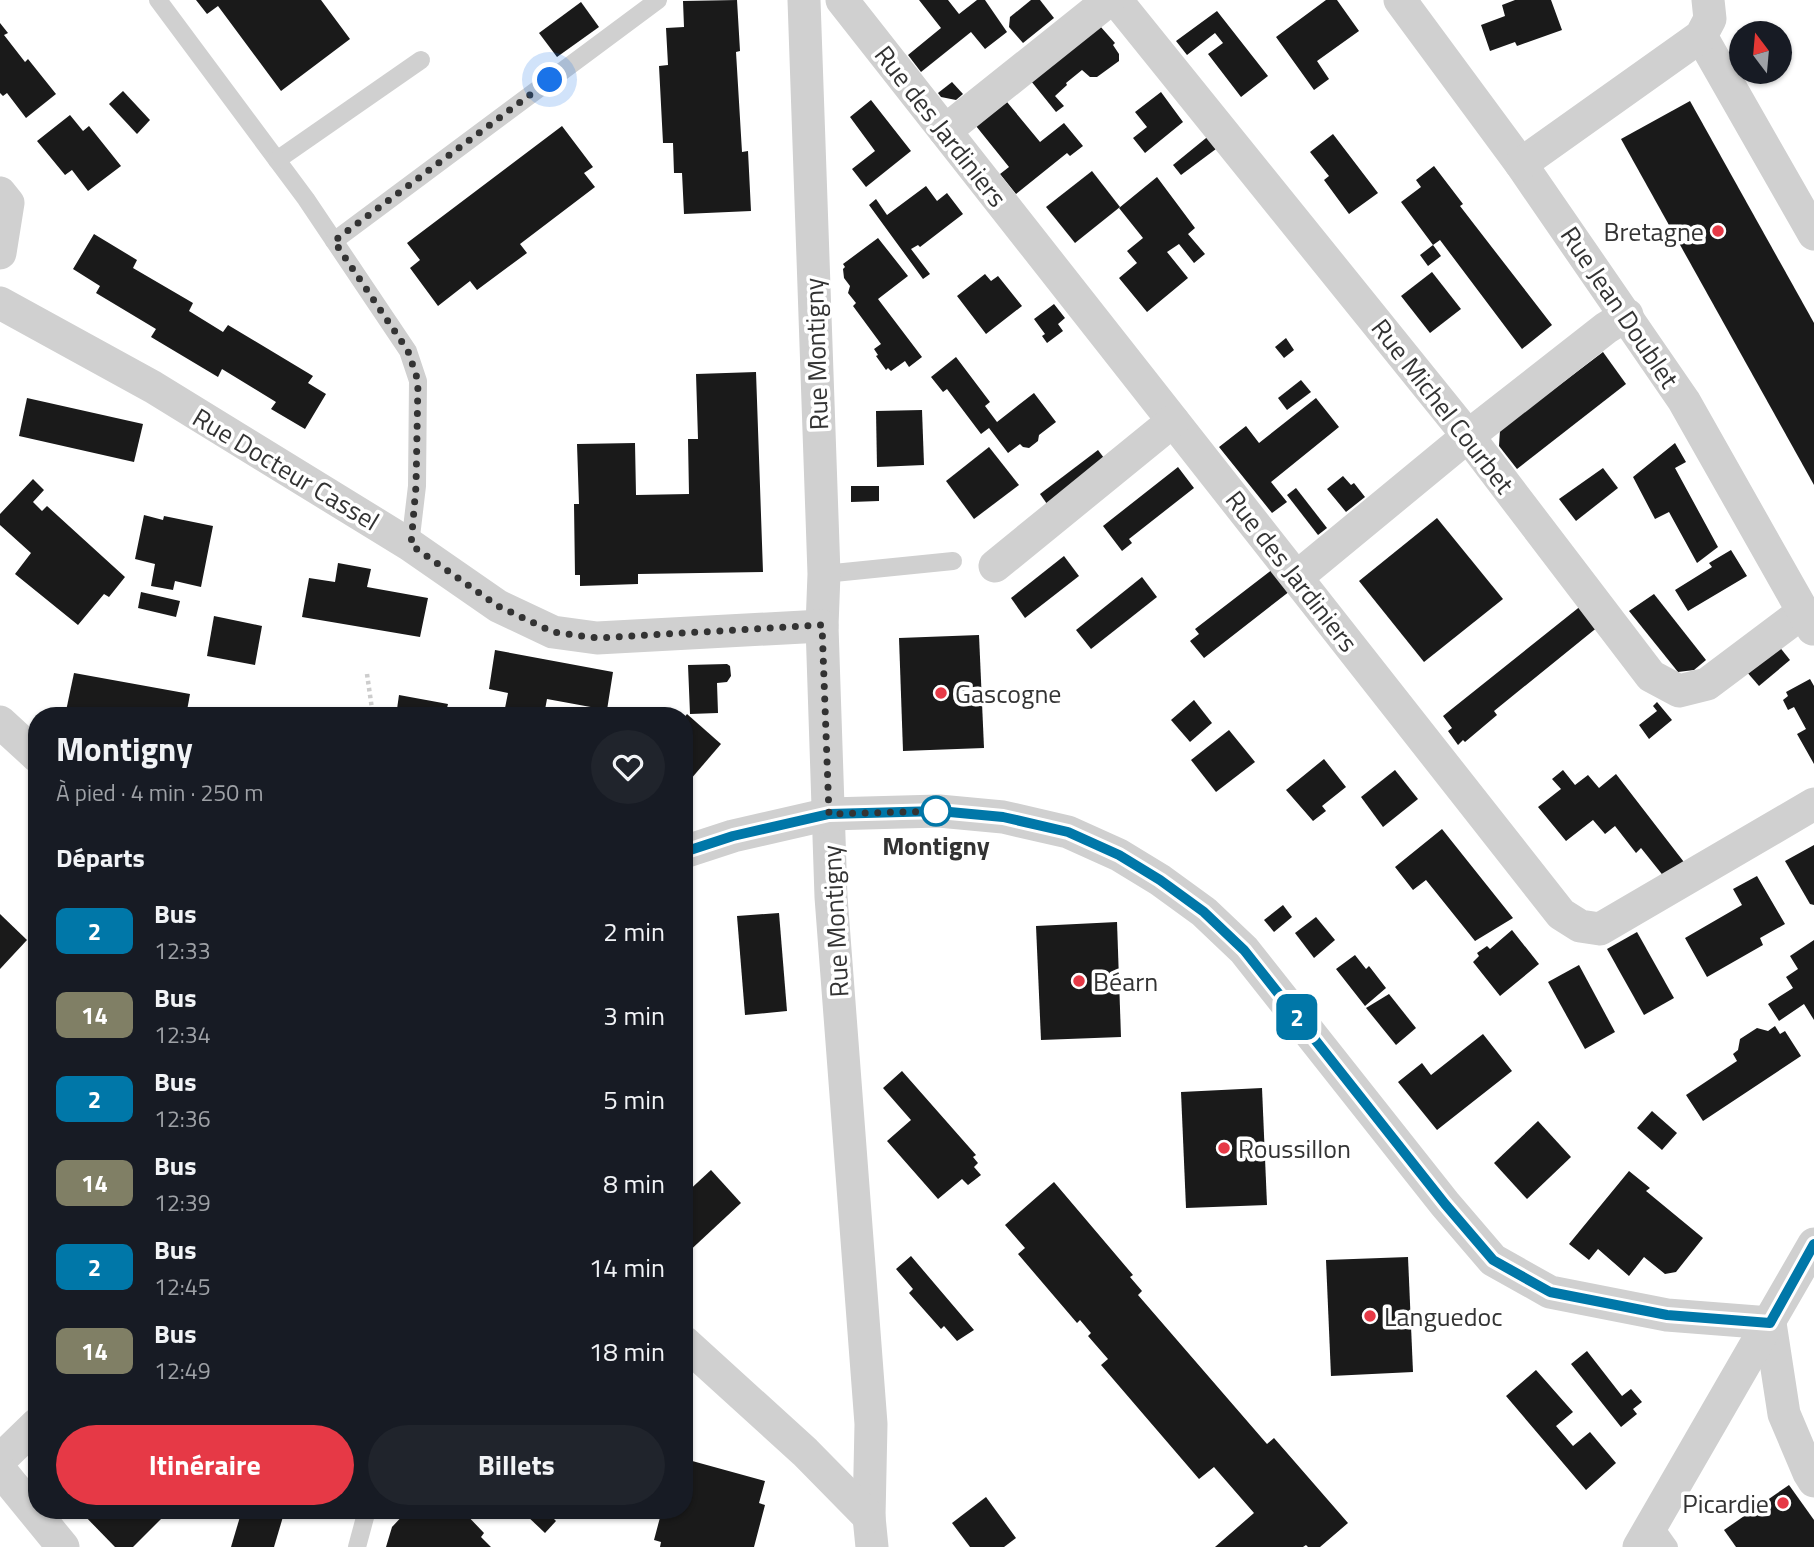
<!DOCTYPE html>
<html lang="fr">
<head>
<meta charset="utf-8">
<style>
	:root { --surface:#171b24; --page:#20242c; --text:#f1f3f6; --muted:#9ea1a6; --accent:#e63946 }
	body { margin:0; font-family:"Titillium Web",sans-serif; background:var(--page); color:var(--text); height:100vh; display:flex; flex-direction:column; font-size:26px; white-space:nowrap }
	* { box-sizing:border-box; margin:0 }
	p { font-size:23px; color:var(--muted) }
	.icon { flex:none; width:38px; height:38px; fill:none; stroke:currentColor; stroke-width:2; stroke-linecap:round; stroke-linejoin:round }
	.map { position:relative; flex:1; overflow:hidden }
	.drawer { position:absolute; left:28px; top:707px; width:665px; height:812px; display:flex; flex-direction:column; background:var(--surface); border-radius:28px; box-shadow:0 2px 5px #0004 }
	.drawer>* { flex:none }
	.badge { padding:0 14px; border-radius:10px; font-size:24px; line-height:46px }
	.needle { width:46px; rotate:344deg }
	.fabs { position:absolute; left:1729px; top:21px; display:grid; gap:14px }
	.fabs a { display:grid; place-items:center; width:63px; height:63px; border-radius:50%; background:var(--surface); box-shadow:0 2px 5px #0004; font-size:35px }
	.you { position:absolute; width:35px; height:35px; margin:-18px; border:5px solid #fff; border-radius:50%; background:#1a73e8; box-shadow:0 0 0 10px #1a73e833 }
	.map>.badge { position:absolute; translate:-50% -50%; box-shadow:0 0 0 4px #fff }
	h2 { padding:0 28px; font-size:26px; line-height:63px }
	.round { display:grid; place-items:center; flex:none; width:74px; height:74px; border-radius:37px; background:var(--page) }
	.headline { display:flex; align-items:center; justify-content:space-between; height:119px; padding:0 28px }
	h1 { font-size:33px; font-weight:700; line-height:52px }
	.button { display:flex; gap:14px; margin-top:auto; padding:14px 28px }
	.button a { flex:1; height:80px; border-radius:42px; background:var(--accent); color:#fff; font-size:28px; font-weight:700; line-height:80px; text-align:center }
	.button a+a { background:var(--page); color:var(--text) }
	ul { padding:0; list-style:none }
	li { display:flex; align-items:center; gap:21px; height:84px; padding:0 28px }
	li div { flex:1 }
	li b { display:block; font-size:26px }
	li em { font-style:normal }
	li .badge { min-width:77px; font-weight:700; text-align:center }
	.map>svg:first-child { display:block }
	.building { fill:#1a1a1a }
	.lines { fill:none; stroke-linecap:round; stroke-linejoin:round }
	.path { stroke:#cdcdcd; stroke-width:4.5; stroke-dasharray:3.5 3.5; stroke-linecap:butt }
	.service { stroke:#d0d0d0; stroke-width:18 }
	.minor { stroke:#d0d0d0; stroke-width:33 }
	.line-casing { stroke:#fff; stroke-width:16 }
	.line { stroke:#0077a8; stroke-width:10 }
	.walk { stroke:#333; stroke-width:7; stroke-dasharray:0 12.6 }
	.poi-dot { fill:#e63946; stroke:#fff; stroke-width:2.5 }
	.stop-dot { fill:#fff; stroke:#0077a8; stroke-width:3.5 }
	.labels { text-anchor:middle; dominant-baseline:central; stroke-width:7; stroke-linejoin:round; paint-order:stroke }
	.street-label { font-size:26px; fill:#333; stroke:#fff }
	.poi-label { font-size:26px; fill:#333; stroke:#fff; text-anchor:start }
	.stop-label { font-size:26px; font-weight:bold; fill:#333; stroke:#fff }
</style>
</head>
<body>
<div class="map">
<svg width="1814" height="1547" viewBox="0 0 1814 1547">
	<rect width="100%" height="100%" fill="#fff"/>
	<g class="building">
		<polygon points="196,0 321,0 350,39 281,91 218,6 207,14"/>
		<polygon points="737,0 740,51 736,52 742,152 748,151 751,211 684,214 682,173 674,173 673,143 663,143 659,66 668,65 666,28 684,27 683,1"/>
		<polygon points="919,0 948,0 959,14 977,0 985,0 1007,32 985,49 971,32 921,72 908,55 941,28"/>
		<polygon points="1031,0 1040,0 1054,18 1023,43 1009,27 1010,17"/>
		<polygon points="1326,0 1337,0 1359,31 1317,61 1329,79 1314,90 1276,37"/>
		<polygon points="1515,0 1551,0 1562,30 1517,46 1515,42 1490,51 1481,25 1505,16 1502,5"/>
		<polygon points="581,2 599,27 557,57 539,33"/>
		<polygon points="1217,11 1268,76 1241,97 1208,54 1223,43 1215,33 1187,55 1176,41"/>
		<polygon points="0,23 8,33 4,35 25,62 28,59 56,94 26,118 7,93 3,96 0,93"/>
		<polygon points="1100,26 1115,43 1113,45 1119,54 1119,61 1097,77 1090,77 1082,70 1066,83 1067,85 1055,96 1064,106 1056,112 1031,81"/>
		<polygon points="952,82 963,94 956,100 941,97 938,93"/>
		<polygon points="123,91 150,120 137,134 109,104"/>
		<polygon points="1161,92 1183,122 1145,153 1133,138 1147,127 1135,112"/>
		<polygon points="871,100 911,151 866,187 852,169 875,151 850,117"/>
		<polygon points="1690,101 1814,323 1814,485 1621,139"/>
		<polygon points="1007,102 1040,142 1064,123 1083,146 1070,156 1067,153 1016,194 1000,174 1009,167 976,126"/>
		<polygon points="70,115 83,131 89,126 121,166 88,191 72,170 65,175 37,141"/>
		<polygon points="562,126 593,167 584,173 595,187 520,244 527,253 477,290 470,281 438,306 410,268 420,260 407,243"/>
		<polygon points="1211,134 1220,146 1181,175 1173,165"/>
		<polygon points="1333,134 1378,193 1349,214 1324,180 1329,176 1310,152"/>
		<polygon points="1434,166 1463,204 1460,206 1552,325 1522,349 1440,240 1433,245 1441,256 1428,266 1420,255 1433,245 1401,202 1421,187 1416,180"/>
		<polygon points="1092,171 1120,207 1075,243 1046,207"/>
		<polygon points="1157,177 1195,228 1188,234 1205,254 1194,263 1179,244 1167,252 1188,278 1147,312 1119,278 1137,263 1127,251 1143,238 1119,208"/>
		<polygon points="926,186 937,201 947,193 963,214 920,247 918,245 911,249 930,274 923,279 869,205 876,199 887,215"/>
		<polygon points="94,234 137,260 133,268 193,303 189,311 223,332 228,325 313,376 308,383 326,394 305,429 271,409 276,402 222,369 218,377 151,337 156,329 96,293 100,286 73,269"/>
		<polygon points="878,238 908,276 878,299 922,357 909,367 905,361 891,371 888,368 886,370 876,356 878,355 874,349 881,344 853,306 856,303 848,293 850,286 844,278 843,269 845,267 843,264"/>
		<polygon points="1432,272 1461,309 1430,333 1401,296"/>
		<polygon points="985,274 991,281 998,276 1022,306 986,334 957,296"/>
		<polygon points="1054,304 1065,318 1058,324 1063,331 1047,343 1042,336 1045,334 1034,319"/>
		<polygon points="1286,338 1294,350 1284,358 1275,347"/>
		<polygon points="1603,352 1626,384 1517,469 1499,446 1500,430"/>
		<polygon points="956,357 990,402 985,406 997,422 1034,393 1056,422 1039,435 1038,441 1029,448 1023,447 1020,444 1008,453 989,428 981,434 947,389 943,392 931,377"/>
		<polygon points="756,372 763,572 638,574 638,584 580,586 580,575 575,575 574,504 579,504 577,444 635,443 636,495 689,494 688,439 698,439 696,374"/>
		<polygon points="1301,380 1311,392 1287,410 1278,398"/>
		<polygon points="27,398 143,424 134,462 19,436"/>
		<polygon points="1316,398 1339,427 1271,482 1287,502 1272,513 1219,447 1246,426 1259,443"/>
		<polygon points="922,410 924,465 877,467 876,411"/>
		<polygon points="1675,443 1686,462 1675,468 1718,547 1697,563 1669,512 1655,519 1633,477"/>
		<polygon points="989,447 1019,485 974,519 946,481"/>
		<polygon points="1098,450 1110,466 1052,511 1040,494"/>
		<polygon points="1178,467 1194,488 1129,539 1132,543 1122,551 1103,526"/>
		<polygon points="1603,468 1618,488 1576,521 1559,499"/>
		<polygon points="1343,476 1351,485 1354,483 1365,497 1346,512 1327,489"/>
		<polygon points="33,479 44,490 33,502 42,511 47,506 125,577 109,597 104,594 78,625 15,574 31,553 0,525 0,514"/>
		<polygon points="851,486 879,486 879,501 851,502"/>
		<polygon points="1296,488 1327,528 1318,535 1287,495"/>
		<polygon points="144,515 163,520 164,516 213,526 201,587 175,581 173,590 151,586 155,564 135,559"/>
		<polygon points="1437,518 1503,599 1424,662 1359,581"/>
		<polygon points="1731,550 1747,576 1688,611 1675,590 1712,567 1709,563"/>
		<polygon points="1064,556 1079,576 1025,618 1011,598"/>
		<polygon points="338,563 371,569 367,587 428,598 420,637 302,617 309,578 335,582"/>
		<polygon points="1273,569 1290,591 1204,658 1190,641 1199,634 1195,629"/>
		<polygon points="1142,577 1157,597 1091,649 1076,630"/>
		<polygon points="141,592 180,601 176,617 138,608"/>
		<polygon points="1654,594 1706,660 1694,670 1678,672 1629,611"/>
		<polygon points="1582,605 1599,626 1494,711 1497,715 1465,742 1463,740 1458,745 1448,731 1452,728 1443,716"/>
		<polygon points="214,616 262,626 255,665 207,656"/>
		<polygon points="979,635 984,748 903,751 899,638"/>
		<polygon points="1778,645 1790,660 1759,686 1746,671"/>
		<polygon points="495,650 613,672 607,710 547,699 544,715 505,708 508,693 489,689"/>
		<polygon points="727,664 730,666 731,676 727,682 717,683 718,713 690,714 688,665"/>
		<polygon points="74,673 190,694 186,716 87,716 66,711"/>
		<polygon points="1810,679 1814,686 1814,764 1797,734 1806,729 1794,707 1788,710 1783,700 1788,696 1786,692"/>
		<polygon points="399,695 448,704 445,716 396,716"/>
		<polygon points="1194,700 1212,723 1190,742 1171,720"/>
		<polygon points="1657,702 1672,720 1649,739 1639,725 1657,711 1653,706"/>
		<polygon points="687,714 721,744 684,787 684,718"/>
		<polygon points="1229,730 1255,762 1216,792 1191,760"/>
		<polygon points="1324,759 1346,787 1322,806 1326,811 1313,821 1286,790"/>
		<polygon points="1395,770 1418,799 1383,827 1361,797"/>
		<polygon points="1563,770 1575,785 1588,775 1599,788 1616,774 1687,866 1665,878 1641,848 1636,853 1615,826 1605,834 1593,820 1566,841 1538,807 1561,789 1552,779"/>
		<polygon points="1442,829 1513,918 1475,941 1426,880 1413,890 1395,867"/>
		<polygon points="1814,845 1814,905 1810,904 1785,861"/>
		<polygon points="1757,876 1785,924 1760,938 1763,945 1707,977 1685,938 1742,905 1733,889"/>
		<polygon points="1283,905 1292,917 1274,932 1264,920"/>
		<polygon points="779,913 787,1011 745,1015 737,916"/>
		<polygon points="0,914 27,940 0,969"/>
		<polygon points="1316,917 1335,940 1314,958 1295,933"/>
		<polygon points="1117,922 1121,1037 1041,1040 1036,926"/>
		<polygon points="1512,930 1539,964 1500,996 1473,962 1479,956 1477,953 1487,946 1490,949"/>
		<polygon points="1637,932 1674,998 1644,1015 1607,949"/>
		<polygon points="1814,940 1814,1020 1804,1004 1779,1021 1768,1004 1793,988 1786,977 1798,969 1790,956"/>
		<polygon points="1355,955 1366,969 1369,966 1386,988 1365,1006 1336,969"/>
		<polygon points="1579,965 1615,1032 1585,1049 1548,982"/>
		<polygon points="1389,994 1416,1028 1396,1045 1366,1008"/>
		<polygon points="1775,1026 1780,1034 1785,1031 1801,1056 1703,1121 1686,1095 1737,1061 1733,1054 1738,1050 1740,1039 1757,1028 1768,1031"/>
		<polygon points="1483,1034 1512,1071 1437,1130 1398,1082 1422,1063 1431,1075"/>
		<polygon points="902,1071 976,1155 973,1157 978,1163 974,1167 981,1175 968,1185 962,1179 938,1199 887,1141 911,1120 883,1088"/>
		<polygon points="1262,1088 1267,1205 1186,1208 1181,1092"/>
		<polygon points="1652,1111 1677,1133 1662,1150 1637,1128"/>
		<polygon points="1538,1121 1571,1157 1527,1199 1494,1163"/>
		<polygon points="711,1170 741,1203 684,1256 684,1195"/>
		<polygon points="1629,1171 1650,1188 1646,1191 1703,1238 1676,1272 1665,1274 1644,1257 1629,1276 1598,1249 1589,1260 1569,1244"/>
		<polygon points="1054,1182 1133,1275 1130,1277 1142,1291 1138,1295 1267,1444 1274,1438 1348,1523 1320,1547 1308,1547 1306,1545 1303,1547 1215,1547 1254,1513 1214,1467 1199,1479 1101,1365 1108,1359 1088,1336 1091,1333 1080,1320 1077,1323 1018,1254 1025,1248 1005,1225"/>
		<polygon points="911,1256 928,1276 974,1330 957,1341 944,1326 941,1329 909,1293 913,1289 896,1269"/>
		<polygon points="1408,1257 1413,1372 1331,1376 1326,1260"/>
		<polygon points="1587,1351 1622,1396 1631,1389 1642,1402 1633,1409 1637,1414 1621,1427 1571,1364"/>
		<polygon points="1536,1370 1573,1412 1556,1426 1573,1446 1590,1432 1616,1463 1586,1490 1506,1396"/>
		<polygon points="685,1459 765,1481 759,1503 765,1505 754,1547 660,1547 661,1542 654,1540 662,1510 684,1510"/>
		<polygon points="1789,1485 1814,1520 1814,1547 1736,1547 1724,1530"/>
		<polygon points="986,1497 1016,1538 1004,1547 970,1547 952,1523"/>
		<polygon points="79,1510 170,1510 133,1547 115,1547"/>
		<polygon points="242,1510 285,1510 274,1547 231,1547"/>
		<polygon points="408,1510 462,1510 484,1533 481,1537 491,1547 386,1547 392,1527"/>
		<polygon points="529,1510 545,1510 556,1521 545,1533 525,1514"/>
		<polygon points="552,1510 567,1510 560,1518"/>
	</g>
	<g class="lines">
		<polyline class="path" points="367,674 373,716"/>
		<g class="service">
			<polyline points="158,0 306,199 408,351 418,381 417,486 410,545"/>
			<polyline points="277,160 421,60"/>
			<polyline points="334,241 658,0"/>
			<polyline points="824,574 953,561"/>
			<polyline points="1652,1523 1669,1547"/>
			<polyline points="357,1547 367,1510"/>
		</g>
		<g class="minor">
			<polyline points="804,0 824,574 822,626 831,897 871,1424 869,1517 872,1547"/>
			<polyline points="842,0 1561,914 1580,926 1600,929 1814,804"/>
			<polyline points="1116,0 1468,436 1651,676 1679,691 1707,684 1803,612"/>
			<polyline points="1400,0 1521,164 1684,401 1813,629"/>
			<polyline points="1701,36 1814,234"/>
			<polyline points="945,131 1109,0"/>
			<polyline points="1521,164 1701,36 1710,19 1708,0"/>
			<polyline points="0,193 8,203 0,253"/>
			<polyline points="0,303 153,387 410,545 498,606 553,632 597,638 822,626"/>
			<polyline points="995,566 1173,421"/>
			<polyline points="1297,577 1468,436 1606,328 1627,315"/>
			<polyline points="0,722 37,756"/>
			<polyline points="684,852 733,836 829,814 939,811 1003,817 1068,832 1119,855 1160,880 1204,912 1244,950 1445,1204 1493,1260 1550,1292 1667,1315 1770,1323"/>
			<polyline points="1770,1323 1784,1414 1809,1473 1814,1481"/>
			<polyline points="684,1342 805,1452 869,1517"/>
			<polyline points="0,1460 37,1424"/>
			<polyline points="0,1470 63,1547"/>
			<polyline points="1639,1547 1814,1244"/>
		</g>
	</g>
	<g class="lines">
		<defs>
			<polyline id="line" points="684,852 733,836 829,814 939,811 1003,817 1068,832 1119,855 1160,880 1204,912 1244,950 1445,1204 1493,1260 1550,1292 1667,1315 1770,1323 1814,1244"/>
		</defs>
		<use href="#line" class="line-casing"/>
		<use href="#line" class="line"/>
		<polyline class="walk" points="550,80 334,241 408,351 418,381 416,486 411,545 498,606 553,632 597,638 822,625 829,814 939,811 936,811"/>
	</g>
	<g class="poi-dot">
		<circle cx="1718" cy="231" r="7"/>
		<circle cx="941" cy="693" r="7"/>
		<circle cx="1079" cy="981" r="7"/>
		<circle cx="1224" cy="1148" r="7"/>
		<circle cx="1370" cy="1316" r="7"/>
		<circle cx="1783" cy="1503" r="7"/>
	</g>
	<circle class="stop-dot" cx="936" cy="811" r="14"/>
	<g class="labels">
		<g class="street-label">
			<text transform="translate(941 126) rotate(52)">Rue des Jardiniers</text>
			<text transform="translate(1620 307) rotate(56)">Rue Jean Doublet</text>
			<text transform="translate(816 354) rotate(-92)">Rue Montigny</text>
			<text transform="translate(1443 406) rotate(52)">Rue Michel Courbet</text>
			<text transform="translate(286 469) rotate(31)">Rue Docteur Cassel</text>
			<text transform="translate(1292 571) rotate(52)">Rue des Jardiniers</text>
			<text transform="translate(835 921) rotate(-93)">Rue Montigny</text>
		</g>
		<g class="poi-label">
			<text x="1704" y="231" text-anchor="end">Bretagne</text>
			<text x="955" y="693">Gascogne</text>
			<text x="1093" y="981">Béarn</text>
			<text x="1238" y="1148">Roussillon</text>
			<text x="1384" y="1316">Languedoc</text>
			<text x="1769" y="1503" text-anchor="end">Picardie</text>
		</g>
		<g class="stop-label">
			<text x="936" y="845">Montigny</text>
		</g>
	</g>
</svg>
<div class="fabs">
<a><svg class="needle" viewBox="-14 -14 28 28"><path d="M0-13l5 13h-10z" fill="#e53935"/><path d="M0 13l5-13h-10z" fill="#9ea1a6"/></svg></a>
</div>
<div class="you" style="left:550px;top:80px"></div>
<b class="badge" style="left:1297px;top:1017px;background:#0077a8;color:#fff">2</b>
<section class="drawer">
<div class="headline"><div><h1>Montigny</h1><p>À pied · 4 min · 250 m</p></div><a class="round"><svg class="icon" aria-label="heart" viewBox="0 0 24 24"><path d="M12 20l-8-8c-3-5 5-10 8-4 3-6 11-1 8 4z"/></svg></a></div>
<h2>Départs</h2>
<ul>
<li><span class="badge" style="background:#0077a8;color:#fff">2</span><div><b>Bus</b><p>12:33</p></div><em>2 min</em></li>
<li><span class="badge" style="background:#807f65;color:#fff">14</span><div><b>Bus</b><p>12:34</p></div><em>3 min</em></li>
<li><span class="badge" style="background:#0077a8;color:#fff">2</span><div><b>Bus</b><p>12:36</p></div><em>5 min</em></li>
<li><span class="badge" style="background:#807f65;color:#fff">14</span><div><b>Bus</b><p>12:39</p></div><em>8 min</em></li>
<li><span class="badge" style="background:#0077a8;color:#fff">2</span><div><b>Bus</b><p>12:45</p></div><em>14 min</em></li>
<li><span class="badge" style="background:#807f65;color:#fff">14</span><div><b>Bus</b><p>12:49</p></div><em>18 min</em></li>
</ul>
<div class="button"><a>Itinéraire</a><a>Billets</a></div>
</section>
</div>
</body>
</html>
